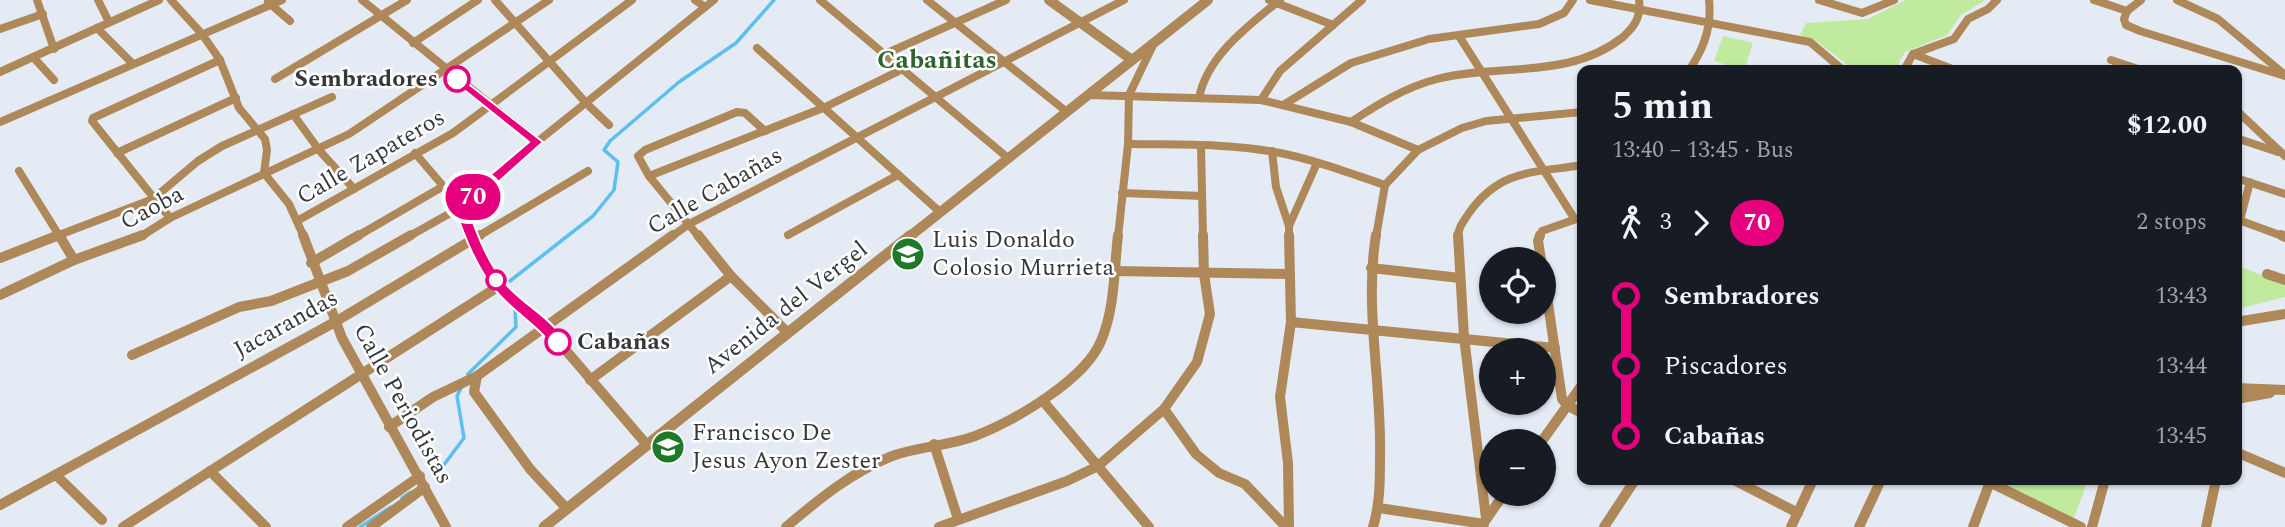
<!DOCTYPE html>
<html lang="en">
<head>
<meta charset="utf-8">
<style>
	:root { --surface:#171b24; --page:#242831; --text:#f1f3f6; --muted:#9ea1a6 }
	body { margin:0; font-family:Spectral,serif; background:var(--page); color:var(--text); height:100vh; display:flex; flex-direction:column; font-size:26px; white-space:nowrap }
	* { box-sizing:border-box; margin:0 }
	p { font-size:23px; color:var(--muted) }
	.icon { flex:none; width:38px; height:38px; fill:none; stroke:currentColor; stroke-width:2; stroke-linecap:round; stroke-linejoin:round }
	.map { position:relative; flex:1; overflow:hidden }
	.sheet { position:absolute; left:1577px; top:65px; width:665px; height:420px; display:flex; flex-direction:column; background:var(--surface); border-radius:14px; box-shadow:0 2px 5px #0004 }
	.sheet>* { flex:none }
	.badge { padding:0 14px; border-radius:23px; font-size:24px; line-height:46px }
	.buttons { position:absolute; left:1479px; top:247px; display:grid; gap:14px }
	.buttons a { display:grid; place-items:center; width:77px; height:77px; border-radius:50%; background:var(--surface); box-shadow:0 2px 5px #0004; font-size:35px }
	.map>.badge { position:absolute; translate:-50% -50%; box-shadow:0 0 0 4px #fff }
	.legs { display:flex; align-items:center; gap:10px; height:77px; padding:0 35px; font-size:23px }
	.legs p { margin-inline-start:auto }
	.headline { display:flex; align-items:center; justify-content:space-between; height:119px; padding:0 35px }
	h1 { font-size:38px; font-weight:700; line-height:52px }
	ul { padding:0 35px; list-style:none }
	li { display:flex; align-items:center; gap:24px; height:70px; font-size:26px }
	li i { display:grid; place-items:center; width:10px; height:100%; margin:0 9px; background:currentColor }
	li i::after { content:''; width:18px; height:18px; margin:-9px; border:5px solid; border-radius:50%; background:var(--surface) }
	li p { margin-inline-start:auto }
	li:first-child i { background:linear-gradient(#0000 50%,currentColor 0) }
	li:last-child i { background:linear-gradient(currentColor 50%,#0000 0) }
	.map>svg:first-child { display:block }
	.green { fill:#c0eb9e }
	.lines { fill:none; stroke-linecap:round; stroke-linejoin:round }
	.stream { stroke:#5cbfee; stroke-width:3.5 }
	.minor-far1 { stroke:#ae8858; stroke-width:8 }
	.minor { stroke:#ae8858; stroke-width:10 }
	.tertiary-far1 { stroke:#ae8858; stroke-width:10 }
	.tertiary { stroke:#ae8858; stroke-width:11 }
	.line-1 { fill:#e6007e; stroke:#fff; stroke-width:2 }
	.stop-1-dot { fill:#fff; stroke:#e6007e; stroke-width:3.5 }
	.labels { text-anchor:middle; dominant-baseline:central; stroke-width:5; stroke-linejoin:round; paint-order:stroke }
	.stop-label { font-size:24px; font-weight:bold; fill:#35383c; stroke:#fff; text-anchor:end }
	.street-label { font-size:24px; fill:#35383c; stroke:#fff }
	.poi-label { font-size:24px; fill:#35383c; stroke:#fff; text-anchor:start }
	.neighbourhood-label { font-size:26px; font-weight:bold; fill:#2e6430; stroke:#fff }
</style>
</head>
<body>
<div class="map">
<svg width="2285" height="527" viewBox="0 0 2285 527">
	<rect width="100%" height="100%" fill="#e4ebf5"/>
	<g class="green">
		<polygon points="1906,0 1986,0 1961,15 1947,35 1905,52 1895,70 1854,70 1818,42 1800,35 1806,23 1868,19"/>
		<polygon points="1723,36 1753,43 1744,70 1714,61"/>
		<polygon points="2236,265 2285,284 2285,297 2237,309"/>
		<polygon points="1991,480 2088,480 2073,521"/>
	</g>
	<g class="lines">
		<g class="stream">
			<polyline points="510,281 593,216 614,190 618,162 604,150 610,141 679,82 736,43 774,0"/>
			<polyline points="468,374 516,327 515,309"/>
			<polyline points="443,466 464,438 457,396 462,386"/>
			<polyline points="402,498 411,492"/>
			<polyline points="360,527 391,507"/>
		</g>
		<g class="minor-far1">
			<polyline points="37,0 54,49"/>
			<polyline points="98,0 109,22"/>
			<polyline points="171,0 202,34 220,60 239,108 265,139 267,150 264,173 289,204 304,237"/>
			<polyline points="362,0 537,142"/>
			<polyline points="495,0 586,103 609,125"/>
			<polyline points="695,0 705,7"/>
			<polyline points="820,0 1008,158"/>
			<polyline points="927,0 1067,112"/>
			<polyline points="1269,0 1333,25"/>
			<polyline points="1590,0 1810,42 1843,70"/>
			<polyline points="1819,0 1862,13 1894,0"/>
			<polyline points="2094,0 2127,11"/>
			<polyline points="2177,0 2218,19 2284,74"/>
			<polyline points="268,2 290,21"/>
			<polyline points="2127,11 2124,19 2126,25 2140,31 2285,76"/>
			<polyline points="2127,11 2141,0"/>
			<polyline points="97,28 133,64"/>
			<polyline points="0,29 43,14"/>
			<polyline points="1459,36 1574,218"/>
			<polyline points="413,43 478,0"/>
			<polyline points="757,48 940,212"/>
			<polyline points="885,54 1006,0"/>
			<polyline points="1913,54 1955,70"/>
			<polyline points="34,58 54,80"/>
			<polyline points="2111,60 2141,70"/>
			<path d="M1689,70C1704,49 1712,26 1709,0"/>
			<polyline points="1904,70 1913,54 1954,39 1968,19 1988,9 1997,0"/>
			<polyline points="0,72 159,0"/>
			<polyline points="275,79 407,0"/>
			<polyline points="1088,95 1261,100 1351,122 1418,150"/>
			<path d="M1199,98C1207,56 1248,26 1280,0"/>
			<polyline points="1261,100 1280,71 1362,0"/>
			<polyline points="1285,104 1351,63 1429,39 1539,24 1564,13 1573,0"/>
			<polyline points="2236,110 2285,156"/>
			<polyline points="293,114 319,150 354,189"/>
			<polyline points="0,122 282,0"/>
			<path d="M1351,122C1378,104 1406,87 1437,79C1500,63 1569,80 1623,37C1635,26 1641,17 1639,0"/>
			<polyline points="2236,138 2278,152"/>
			<path d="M1128,144C1177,145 1227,143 1275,152C1313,159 1349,173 1385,185"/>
			<polyline points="1201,146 1203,237"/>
			<polyline points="1272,151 1276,187 1289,226 1289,237"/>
			<polyline points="117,153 236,98"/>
			<polyline points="415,153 461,207 471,237"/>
			<polyline points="19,171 60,237"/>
			<polyline points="649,176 823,108 903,69"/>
			<polyline points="2236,178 2285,194"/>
			<polyline points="1122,193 1202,196"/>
			<polyline points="170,218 92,121 93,118 220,60"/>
			<polyline points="2236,219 2285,237"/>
			<polyline points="2240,220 2250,182"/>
			<polyline points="297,221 453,133 632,0"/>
			<polyline points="1289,226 1317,163"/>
			<polyline points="788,235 898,175"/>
			<polyline points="54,237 153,199 198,161 222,146 332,97"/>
			<polyline points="140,237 170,218 349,134 549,0"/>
			<polyline points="356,237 442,187"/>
			<polyline points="408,237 461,207 537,142 714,0"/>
			<polyline points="477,237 588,171"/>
			<polyline points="671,237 689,224 1124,0"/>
			<polyline points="699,237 649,176 638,156 645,150 737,112 745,113 765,131"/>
			<polyline points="1118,237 1128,144 1129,95 1154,43"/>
			<polyline points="1376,237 1385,185 1418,150 1462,128 1486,121 1582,112"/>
			<path d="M1458,237C1458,227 1464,221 1469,213C1500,169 1533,173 1582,165"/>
			<polyline points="1540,237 1542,231 1582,217"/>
		</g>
		<g class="minor">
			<polyline points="59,235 74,260"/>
			<polyline points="303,235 342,338 446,527"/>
			<polyline points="471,235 499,286 545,326 647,445"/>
			<polyline points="698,235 731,276 788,333"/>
			<polyline points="1458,235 1464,337 1486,518"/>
			<polyline points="1540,235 1538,241 1541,259"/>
			<polyline points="2281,235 2285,237"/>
			<polyline points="0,258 59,235"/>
			<polyline points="311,263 359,235"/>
			<polyline points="1371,268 1460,278"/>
			<polyline points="1114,271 1290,274"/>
			<polyline points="2267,274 2285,280"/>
			<polyline points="1544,276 1562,399 1568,406 1582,413"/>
			<polyline points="0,295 74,260 143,235"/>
			<polyline points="1291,322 1555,348"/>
			<polyline points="2236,322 2285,314"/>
			<polyline points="132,355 239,307 271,301 348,271 411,235"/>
			<polyline points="477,376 474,392 530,469 567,509"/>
			<polyline points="590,380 731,276"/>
			<polyline points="2236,388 2285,390"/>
			<polyline points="2236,399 2270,393"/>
			<polyline points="1043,401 1149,527"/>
			<polyline points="1164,409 1196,454 1219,473 1245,484 1286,527"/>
			<polyline points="389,427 433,397 477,376 673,235"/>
			<polyline points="1542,441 1582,385"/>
			<polyline points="934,444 958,519"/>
			<polyline points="2236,452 2285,473"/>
			<polyline points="210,471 266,527"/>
			<polyline points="56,475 102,520"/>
			<polyline points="1734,480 1798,513"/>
			<polyline points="1985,480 2081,527"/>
			<polyline points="0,505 335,322 480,235"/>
			<polyline points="1379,508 1484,524"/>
			<polyline points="1485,521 1504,494"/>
			<polyline points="123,527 499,286"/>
			<polyline points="347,527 420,476"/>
			<polyline points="371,527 425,487"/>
			<path d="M786,527C819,499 852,472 892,456C919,446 949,446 975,436C1014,421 1085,380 1101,341C1115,309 1114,269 1118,235"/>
			<polyline points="939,527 1067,481 1098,466 1164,409 1197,362 1210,314 1204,274 1203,235"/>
			<polyline points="1289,527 1288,463 1280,397 1291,322 1289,235"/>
			<path d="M1373,527C1380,504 1380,481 1380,457C1382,384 1364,308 1376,235"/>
			<polyline points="1604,527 1635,480"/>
			<polyline points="1791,527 1813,480"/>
			<polyline points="1859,527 1881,480"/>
			<polyline points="1973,527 1990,482"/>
			<polyline points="2092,527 2105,480"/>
			<polyline points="2206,527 2216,480"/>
		</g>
		<g class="tertiary-far1">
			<polyline points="1049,0 1132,60"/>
			<polyline points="909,237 1208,0"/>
		</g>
		<polyline class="tertiary" points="544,527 911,235"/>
	</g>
	<path class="line-1" d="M457,75L543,142L468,209C477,233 487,261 504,282C522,304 550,316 566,342L564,346H553C536,324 512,311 495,290C476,267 464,235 454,207L456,204L529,142L453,81V76Z"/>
	<defs>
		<symbol id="school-disc" viewBox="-11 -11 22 22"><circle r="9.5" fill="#1e7928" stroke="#fff"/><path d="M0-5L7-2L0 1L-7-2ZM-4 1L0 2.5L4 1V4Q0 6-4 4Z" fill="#fff"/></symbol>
	</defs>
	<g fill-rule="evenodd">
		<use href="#school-disc" x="889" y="235" width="38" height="38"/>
		<use href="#school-disc" x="649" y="428" width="38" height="38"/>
	</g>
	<g class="stop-1-dot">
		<circle cx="457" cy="79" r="12"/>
		<circle cx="496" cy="280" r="9"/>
		<circle cx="558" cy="342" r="12"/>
	</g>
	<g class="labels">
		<g class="stop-label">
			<text x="438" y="79">Sembradores</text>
			<text x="577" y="342" text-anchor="start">Cabañas</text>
		</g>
		<g class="street-label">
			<text transform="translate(371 157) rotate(-30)">Calle Zapateros</text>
			<text transform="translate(715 191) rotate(-30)">Calle Cabañas</text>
			<text transform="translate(152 208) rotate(-28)">Caoba</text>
			<text transform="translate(786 308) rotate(-38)">Avenida del Vergel</text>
			<text transform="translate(286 324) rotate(-29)">Jacarandas</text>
			<text transform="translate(403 404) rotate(61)">Calle Periodistas</text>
		</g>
		<g class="poi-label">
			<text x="932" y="240">Luis Donaldo<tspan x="932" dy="28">Colosio Murrieta</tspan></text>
			<text x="692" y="433">Francisco De<tspan x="692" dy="28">Jesus Ayon Zester</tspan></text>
		</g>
		<g class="neighbourhood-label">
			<text x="937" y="60">Cabañitas</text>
		</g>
	</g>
</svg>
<div class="buttons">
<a><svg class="icon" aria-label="locate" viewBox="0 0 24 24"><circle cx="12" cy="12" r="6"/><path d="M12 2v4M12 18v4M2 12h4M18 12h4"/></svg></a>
<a>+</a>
<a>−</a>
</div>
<b class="badge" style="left:473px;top:197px;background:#e6007e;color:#fff">70</b>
<section class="sheet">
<div class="headline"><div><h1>5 min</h1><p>13:40 – 13:45 · Bus</p></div><b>$12.00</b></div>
<div class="legs"><svg class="icon" aria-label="walk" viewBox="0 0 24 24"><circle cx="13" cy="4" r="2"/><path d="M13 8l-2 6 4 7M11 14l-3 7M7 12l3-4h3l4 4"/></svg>3<svg class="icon" aria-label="forward" viewBox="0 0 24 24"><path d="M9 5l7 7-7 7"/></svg><b class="badge" style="background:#e6007e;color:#fff">70</b><p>2 stops</p></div>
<ul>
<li><i style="color:#e6007e"></i><b>Sembradores</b><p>13:43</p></li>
<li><i style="color:#e6007e"></i><span>Piscadores</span><p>13:44</p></li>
<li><i style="color:#e6007e"></i><b>Cabañas</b><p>13:45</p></li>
</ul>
</section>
</div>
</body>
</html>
